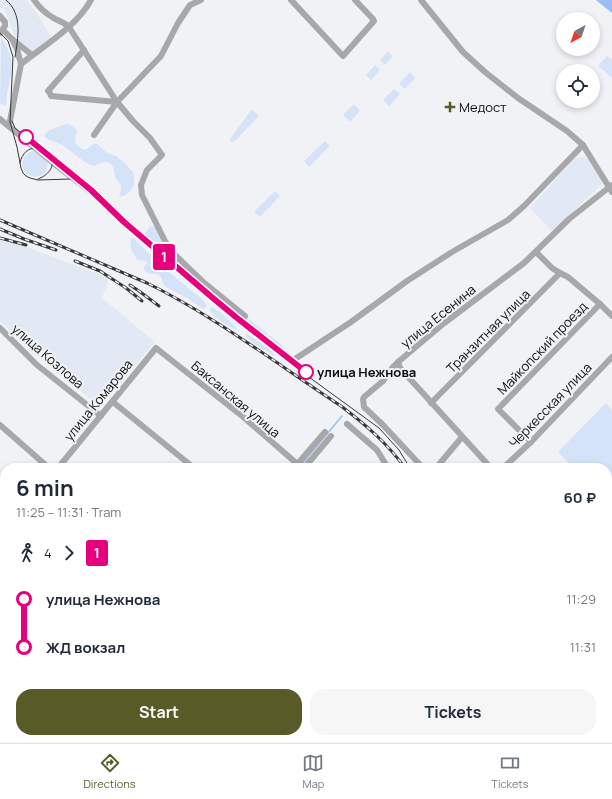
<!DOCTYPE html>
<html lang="en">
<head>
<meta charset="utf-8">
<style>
	:root { --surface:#fff; --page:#f6f6f7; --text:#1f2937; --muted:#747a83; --line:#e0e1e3; --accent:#585a27 }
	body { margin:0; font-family:Manrope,sans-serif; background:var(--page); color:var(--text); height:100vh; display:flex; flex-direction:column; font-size:15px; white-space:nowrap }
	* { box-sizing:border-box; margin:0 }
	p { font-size:13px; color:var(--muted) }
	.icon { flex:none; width:22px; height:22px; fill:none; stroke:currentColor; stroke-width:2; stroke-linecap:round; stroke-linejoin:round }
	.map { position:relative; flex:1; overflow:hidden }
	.drawer { position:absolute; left:0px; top:463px; width:612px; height:280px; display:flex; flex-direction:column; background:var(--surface); border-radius:16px 16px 0 0; box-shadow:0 2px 6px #0003 }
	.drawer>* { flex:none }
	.badge { padding:0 8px; border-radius:3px; font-size:14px; line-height:26px }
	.needle { width:26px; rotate:220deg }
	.controls { position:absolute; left:556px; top:12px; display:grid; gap:8px }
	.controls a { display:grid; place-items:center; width:44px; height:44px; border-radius:50%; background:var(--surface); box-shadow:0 2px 6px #0003; font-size:20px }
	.map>.badge { position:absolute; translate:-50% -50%; box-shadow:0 0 0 2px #fff }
	.legs { display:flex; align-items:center; gap:6px; height:44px; padding:0 16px; font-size:13px }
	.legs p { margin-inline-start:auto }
	.head { display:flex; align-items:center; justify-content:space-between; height:68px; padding:0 16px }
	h1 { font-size:22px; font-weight:700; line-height:30px }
	.action { display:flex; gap:8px; margin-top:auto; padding:8px 16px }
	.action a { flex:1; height:46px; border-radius:16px; background:var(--accent); color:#fff; font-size:16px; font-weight:700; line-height:46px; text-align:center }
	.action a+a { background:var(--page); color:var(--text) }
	ul { padding:0 16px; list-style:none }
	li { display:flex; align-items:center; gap:14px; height:48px; font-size:15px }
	li i { display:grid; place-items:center; width:6px; height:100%; margin:0 5px; background:currentColor }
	li i::after { content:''; width:10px; height:10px; margin:-5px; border:3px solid; border-radius:50%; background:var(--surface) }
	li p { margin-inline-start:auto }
	li:first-child i { background:linear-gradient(#0000 50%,currentColor 0) }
	li:last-child i { background:linear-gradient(currentColor 50%,#0000 0) }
	.tabs { display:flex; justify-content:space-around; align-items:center; height:56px; border-top:1px solid var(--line); background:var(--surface); font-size:11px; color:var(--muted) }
	.tabs a { display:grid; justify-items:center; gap:2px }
	.tabs .selected { color:var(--accent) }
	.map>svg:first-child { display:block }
	.built { fill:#e3e9f4 }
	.green { fill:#d5e3f8 }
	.water { fill:#9abdf8 }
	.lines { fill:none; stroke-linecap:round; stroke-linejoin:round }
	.stream { stroke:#9abdf8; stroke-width:1.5 }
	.minor { stroke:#a7a8aa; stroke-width:6 }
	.major { stroke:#6a6c6f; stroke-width:8 }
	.tram { stroke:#37383a; stroke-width:1 }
	.rail-casing { stroke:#37383a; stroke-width:3 }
	.rail { stroke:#f0f2f6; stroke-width:1.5; stroke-dasharray:4.5; stroke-linecap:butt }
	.line-1-casing { stroke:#fff; stroke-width:9 }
	.line-1 { stroke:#e6007e; stroke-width:6 }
	.poi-dot { fill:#585a27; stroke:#f0f2f6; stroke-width:1.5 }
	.stop-1-dot { fill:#fff; stroke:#e6007e; stroke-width:2 }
	.labels { text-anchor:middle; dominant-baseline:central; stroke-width:4; stroke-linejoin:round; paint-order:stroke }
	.poi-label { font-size:13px; fill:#0c0d0e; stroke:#f0f2f6; text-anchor:start }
	.street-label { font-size:13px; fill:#0c0d0e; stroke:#f0f2f6 }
	.stop-label { font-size:13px; font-weight:bold; fill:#0c0d0e; stroke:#f0f2f6; text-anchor:start }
</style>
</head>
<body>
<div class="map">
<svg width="612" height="743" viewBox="0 0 612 743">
	<rect width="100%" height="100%" fill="#f0f2f6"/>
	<g class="built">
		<polygon points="0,0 26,0 36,12 51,37 33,53 15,37 5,10 0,7"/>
		<polygon points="580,157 584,157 588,159 602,181 601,185 552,231 530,208 574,159"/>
		<polygon points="0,237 109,278 102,298 155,342 100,407 32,351 0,321"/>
		<polygon points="515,738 532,738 535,743 517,743"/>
	</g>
	<g class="green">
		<path d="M1,36C5,44 10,51 11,59C13,75 6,91 6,106L0,103Z"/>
		<polygon points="388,51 393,56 385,65 380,60"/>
		<polygon points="607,56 612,60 612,78 598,66"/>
		<polygon points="375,65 380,70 371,80 366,75"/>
		<polygon points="410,72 415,78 405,89 399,84"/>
		<polygon points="394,89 400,94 389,106 383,100"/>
		<polygon points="354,104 360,111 350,122 343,115"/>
		<polygon points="252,109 259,116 234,142 231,142 230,139"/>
		<path d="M66,124H69L76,129L77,132C74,142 74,145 85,150C90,148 91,143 97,144L107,153L116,156L123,161L133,172L134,175V186L126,195L120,197L119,196C124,182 120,187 115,176C114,173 114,169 113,167C109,158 100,163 94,166C80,162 71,148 58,143C52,140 48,141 44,136C47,129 59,127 66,124Z"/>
		<polygon points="325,141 330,146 309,167 304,161"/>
		<path d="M33,151L48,162C47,187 15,176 24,158C26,154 29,152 33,151Z"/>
		<polygon points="275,191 280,196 260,217 254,212"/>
		<path d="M154,226L194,275L251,321L282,345L284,348V350L282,351H280L224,307L147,241L144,235C145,233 148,230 149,227Z"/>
		<path d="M132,237L165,269L203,300L206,305V308L203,309L187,298L166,287L163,284C162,275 158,273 149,274L144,270V267L147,263L146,261L138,260C132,253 128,245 132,237Z"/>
		<path d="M211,307C219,310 232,322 237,329L236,330C228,325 211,318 210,308Z"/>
		<path d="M245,334H248L272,351L276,356L273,355C265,350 249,343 245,334Z"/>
		<polygon points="606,403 612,410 612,491 607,496 607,468 574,468 558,452"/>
	</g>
	<polygon class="water" points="596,0 612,0 612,13"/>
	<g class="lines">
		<g class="stream">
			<polyline points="301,465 342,416"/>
			<polyline points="89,743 92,738"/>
		</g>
		<g class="minor">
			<path d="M34,0C39,7 45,13 52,17C58,21 64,22 69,27L117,102L133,121L150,138L162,155L147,170L141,185L142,195L165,241L172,252L202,281L245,316"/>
			<polyline points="291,0 343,56 374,21 373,19 355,0"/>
			<polyline points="421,0 463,52 485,72 518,98 567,131 583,145 612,192"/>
			<polyline points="0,16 5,22 5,26 0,33"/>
			<polyline points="3,30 12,39 32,55"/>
			<polyline points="84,50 48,91 50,93 51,96 117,102"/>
			<path d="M21,64C45,45 76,27 91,0"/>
			<polyline points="0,119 57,166 114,210"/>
			<polyline points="9,126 21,64 17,49 12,39"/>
			<polyline points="94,135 117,102 161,56 178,23 190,5 201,0"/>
			<polyline points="536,252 552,268 560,273 568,277 600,304 612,316"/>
			<polyline points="0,328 37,365 101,416"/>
			<polyline points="295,359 351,322 407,281 452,252 508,220 524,206 583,145"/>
			<polyline points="398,362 400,368 410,379 491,468"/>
			<polyline points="113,402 194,468"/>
			<polyline points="431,403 560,273"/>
			<polyline points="347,424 377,450 388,468"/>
			<polyline points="0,425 49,468"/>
			<polyline points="531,442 498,409 600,304"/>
			<polyline points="58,468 156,348 242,416 302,468"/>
			<polyline points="294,468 325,432"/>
			<polyline points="304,468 331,436"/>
			<polyline points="423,468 383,425 364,407 363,399 364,397 383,381 393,367 398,362 443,324 524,263 569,219 612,185"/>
			<polyline points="436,468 462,437"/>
			<polyline points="503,468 531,442 612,357"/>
			<polyline points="607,592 612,597"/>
			<polyline points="0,628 5,633"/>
			<polyline points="607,724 612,731"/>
			<polyline points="0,725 5,729"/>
			<polyline points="15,738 21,743"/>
			<polyline points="134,738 140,743"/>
			<polyline points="406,738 412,743"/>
			<polyline points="502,738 505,743"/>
			<polyline points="554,738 556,743"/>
			<polyline points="85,743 88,738"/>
			<polyline points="94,743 98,738"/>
			<polyline points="233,743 237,738"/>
			<polyline points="428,743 432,738"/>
			<polyline points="608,743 612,741"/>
		</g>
		<g class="major">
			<polyline points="0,542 5,536"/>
			<polyline points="280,738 287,743"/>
		</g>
		<g class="tram">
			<path d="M6,0C23,14 18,38 15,57"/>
			<polyline points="0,33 8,41 13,57 10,122 17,147 21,168 23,173 26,176 30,178 38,180 71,179 90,191 122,223 158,256 235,321 291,364 379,428 399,450 410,468"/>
			<polyline points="12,121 15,128 79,180"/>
			<path d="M20,163C22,153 28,148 38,147"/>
			<path d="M38,179C47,176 57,166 50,157"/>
			<polyline points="607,727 612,733"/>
		</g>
		<defs>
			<g id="rail">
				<path d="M0,220L147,283C216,317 277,364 341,406C366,425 387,443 405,468"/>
				<polyline points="0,229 24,239 56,250"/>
				<polyline points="0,238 26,245"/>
				<polyline points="75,261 100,271 126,288 142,301"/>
				<polyline points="130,285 139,291 159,306"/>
				<polyline points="545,738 548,743"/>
			</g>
		</defs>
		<use href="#rail" class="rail-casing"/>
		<use href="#rail" class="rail"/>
	</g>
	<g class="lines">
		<defs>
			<polyline id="line-1" points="26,137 91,190 124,222 214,299 237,318 306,372"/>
		</defs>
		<use href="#line-1" class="line-1-casing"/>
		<use href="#line-1" class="line-1"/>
	</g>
	<path class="poi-dot" d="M448 101h4v4h4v4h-4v4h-4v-4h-4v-4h4z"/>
	<g class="stop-1-dot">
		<circle cx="26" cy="137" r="7"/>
		<circle cx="306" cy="372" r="7"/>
	</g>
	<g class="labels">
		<g class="poi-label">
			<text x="459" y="107">Медост</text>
		</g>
		<g class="street-label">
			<text transform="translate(438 316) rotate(-39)">улица Есенина</text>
			<text transform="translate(488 331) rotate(-45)">Транзитная улица</text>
			<text transform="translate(542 348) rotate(-46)">Майкопский проезд</text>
			<text transform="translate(48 356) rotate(41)">улица Козлова</text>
			<text transform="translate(236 399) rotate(40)">Баксанская улица</text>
			<text transform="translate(98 400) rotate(-51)">улица Комарова</text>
			<text transform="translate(550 405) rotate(-46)">Черкесская улица</text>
		</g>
		<g class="stop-label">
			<text x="317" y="372">улица Нежнова</text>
		</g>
	</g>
</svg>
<div class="controls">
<a><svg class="needle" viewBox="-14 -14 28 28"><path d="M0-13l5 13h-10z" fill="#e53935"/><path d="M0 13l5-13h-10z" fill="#747a83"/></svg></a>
<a><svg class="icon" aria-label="locate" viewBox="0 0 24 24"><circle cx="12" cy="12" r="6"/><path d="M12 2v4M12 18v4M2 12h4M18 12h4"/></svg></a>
</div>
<b class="badge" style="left:164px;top:257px;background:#e6007e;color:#fff">1</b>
<section class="drawer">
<div class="head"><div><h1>6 min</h1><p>11:25 – 11:31 · Tram</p></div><b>60 ₽</b></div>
<div class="legs"><svg class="icon" aria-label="walk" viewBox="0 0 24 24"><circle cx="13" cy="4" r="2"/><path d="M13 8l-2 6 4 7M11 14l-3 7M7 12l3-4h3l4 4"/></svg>4<svg class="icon" aria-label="forward" viewBox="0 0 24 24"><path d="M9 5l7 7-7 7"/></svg><b class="badge" style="background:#e6007e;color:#fff">1</b></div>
<ul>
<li><i style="color:#e6007e"></i><b>улица Нежнова</b><p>11:29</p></li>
<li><i style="color:#e6007e"></i><b>ЖД вокзал</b><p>11:31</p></li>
</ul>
<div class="action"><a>Start</a><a>Tickets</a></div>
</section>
</div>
<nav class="tabs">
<a class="selected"><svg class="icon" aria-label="directions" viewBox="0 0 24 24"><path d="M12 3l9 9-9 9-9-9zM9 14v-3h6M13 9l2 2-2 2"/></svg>Directions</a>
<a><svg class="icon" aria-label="map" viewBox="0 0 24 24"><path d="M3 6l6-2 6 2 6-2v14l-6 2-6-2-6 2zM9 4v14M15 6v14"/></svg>Map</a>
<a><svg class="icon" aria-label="tickets" viewBox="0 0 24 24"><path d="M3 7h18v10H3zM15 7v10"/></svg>Tickets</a>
</nav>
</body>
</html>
